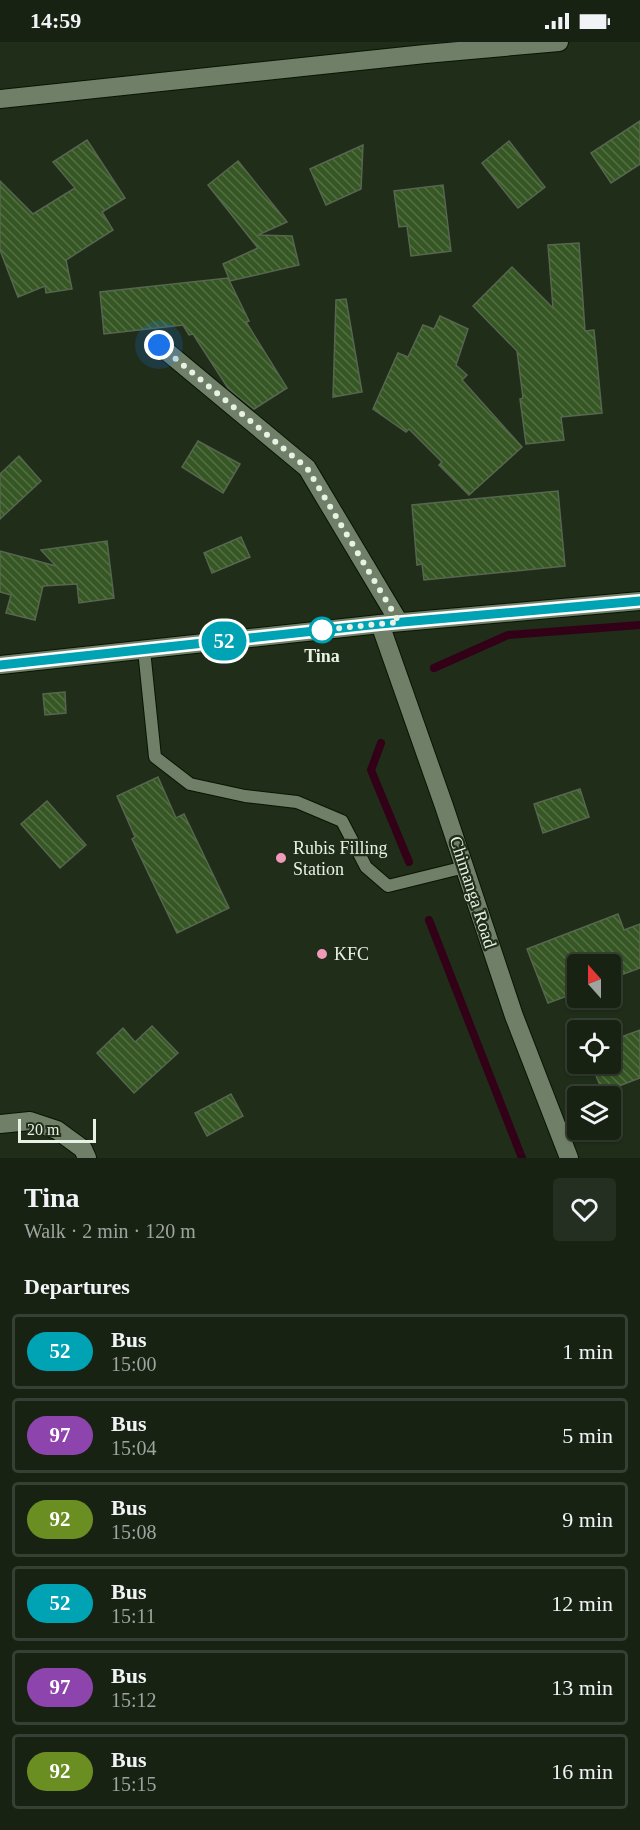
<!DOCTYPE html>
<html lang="en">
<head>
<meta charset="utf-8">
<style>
	:root { --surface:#182213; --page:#252f21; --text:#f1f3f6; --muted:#9fa4a0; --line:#363f33 }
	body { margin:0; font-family:"Times New Roman",serif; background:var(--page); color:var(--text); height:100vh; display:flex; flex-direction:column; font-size:22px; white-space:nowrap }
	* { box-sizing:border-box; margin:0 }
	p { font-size:20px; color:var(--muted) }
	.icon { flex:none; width:33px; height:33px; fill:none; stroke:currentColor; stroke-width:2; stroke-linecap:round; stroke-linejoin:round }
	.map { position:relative; height:1116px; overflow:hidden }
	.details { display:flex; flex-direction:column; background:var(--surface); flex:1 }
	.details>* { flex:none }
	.badge { padding:0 12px; border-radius:20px; font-size:21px; line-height:39px }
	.needle { width:39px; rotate:339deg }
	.tools { position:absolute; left:567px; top:912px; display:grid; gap:12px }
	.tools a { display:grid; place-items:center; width:54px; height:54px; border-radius:6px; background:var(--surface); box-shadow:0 2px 4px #0004,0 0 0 2px var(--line); font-size:30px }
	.scale { position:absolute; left:18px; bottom:15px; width:78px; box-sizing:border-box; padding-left:6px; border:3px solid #e8f1e4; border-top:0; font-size:16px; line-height:21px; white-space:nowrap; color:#e8f1e4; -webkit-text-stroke:4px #202d19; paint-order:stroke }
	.you { position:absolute; width:30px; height:30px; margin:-15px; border:4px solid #fff; border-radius:50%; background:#1a73e8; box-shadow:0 0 0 9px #1a73e833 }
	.map>.badge { position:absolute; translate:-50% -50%; box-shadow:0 0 0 3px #fff }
	h2 { padding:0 24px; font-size:22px; line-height:54px }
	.round { display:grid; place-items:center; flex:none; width:63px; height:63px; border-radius:6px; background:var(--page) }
	.headline { display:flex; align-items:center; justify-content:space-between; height:102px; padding:0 24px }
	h1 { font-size:28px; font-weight:700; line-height:45px }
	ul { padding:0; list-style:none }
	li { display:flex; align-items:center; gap:18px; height:75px; margin:0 12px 9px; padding:0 12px; border:3px solid var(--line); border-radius:6px }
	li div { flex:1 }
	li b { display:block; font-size:22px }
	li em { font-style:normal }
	li .badge { min-width:66px; font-weight:700; text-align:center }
	.status { display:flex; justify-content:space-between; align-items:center; height:42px; padding:0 30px; background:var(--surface); direction:ltr }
	.status svg { height:16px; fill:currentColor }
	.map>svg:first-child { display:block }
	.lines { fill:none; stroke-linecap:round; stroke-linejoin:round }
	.stream { stroke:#320017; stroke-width:8 }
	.building { fill:url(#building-back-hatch); stroke:#576650; stroke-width:1.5 }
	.lane-casing { stroke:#091504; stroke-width:14 }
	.street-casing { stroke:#091504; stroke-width:20 }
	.secondary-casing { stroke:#091504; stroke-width:20 }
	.lane { stroke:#708068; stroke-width:12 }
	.street { stroke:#708068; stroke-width:18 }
	.secondary { stroke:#708068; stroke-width:18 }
	.line-casing { stroke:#fff; stroke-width:14 }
	.line { stroke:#00a3b4; stroke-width:9 }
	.walk { stroke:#e8f1e4; stroke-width:6; stroke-dasharray:0 10.8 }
	.stop-dot { fill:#fff; stroke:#00a3b4; stroke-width:3 }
	.poi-dot { fill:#ef9ab8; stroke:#202d19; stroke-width:2 }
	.labels { text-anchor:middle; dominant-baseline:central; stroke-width:4.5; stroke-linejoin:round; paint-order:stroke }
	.stop-label { font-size:18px; font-weight:bold; fill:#e8f1e4; stroke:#202d19 }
	.poi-label { font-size:18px; fill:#e8f1e4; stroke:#202d19; text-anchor:start }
	.street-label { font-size:18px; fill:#e8f1e4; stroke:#202d19 }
</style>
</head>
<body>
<div class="status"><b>14:59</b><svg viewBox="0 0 49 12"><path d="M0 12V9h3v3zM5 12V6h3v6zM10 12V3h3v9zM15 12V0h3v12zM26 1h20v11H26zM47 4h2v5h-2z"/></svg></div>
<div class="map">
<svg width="640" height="1116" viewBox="0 0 640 1116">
	<defs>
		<pattern id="building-back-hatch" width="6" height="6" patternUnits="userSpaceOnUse" patternTransform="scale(1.5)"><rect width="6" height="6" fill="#365724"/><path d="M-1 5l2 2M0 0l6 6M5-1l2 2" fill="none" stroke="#537044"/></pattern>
	</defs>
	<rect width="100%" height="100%" fill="#202d19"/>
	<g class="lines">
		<g class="stream">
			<polyline points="434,626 508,593 640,583"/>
			<polyline points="381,701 371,728 409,820"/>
			<polyline points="429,878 522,1116"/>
		</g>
	</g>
	<g class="building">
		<polygon points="640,79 640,122 611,141 591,111"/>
		<polygon points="87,98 125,156 102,170 113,188 66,218 72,247 46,251 45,244 18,255 0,208 0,139 33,172 75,146 53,120"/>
		<polygon points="509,99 545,145 518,166 482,121"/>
		<polygon points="363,103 361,147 326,163 310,127"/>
		<polygon points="238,119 287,180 258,193 292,194 299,223 230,239 223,222 258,206 208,143"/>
		<polygon points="443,143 451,209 411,214 407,184 399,185 394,149"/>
		<polygon points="579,201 585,289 594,288 602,371 561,375 564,398 526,402 520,357 523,356 517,309 473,264 512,225 553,266 548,203"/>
		<polygon points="228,236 249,279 246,280 287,346 254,367 228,346 193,292 189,293 183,283 104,292 100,250"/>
		<polygon points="346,257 362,350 333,355 336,258"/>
		<polygon points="440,274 468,287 456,323 467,333 462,338 522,405 469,453 439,423 442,420 409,387 406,390 373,367 398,311 408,315 423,283 434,287"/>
		<polygon points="198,399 240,422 223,451 182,425"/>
		<polygon points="19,414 41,439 0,477 0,432"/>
		<polygon points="558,449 565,524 424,538 422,522 417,523 412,463"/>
		<polygon points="241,495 250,515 212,531 204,511"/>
		<polygon points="107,499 114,556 79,561 77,542 43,544 35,578 6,571 11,553 0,550 0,509 56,524 41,508"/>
		<polygon points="65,650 66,671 45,673 43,652"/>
		<polygon points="158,735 176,776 184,772 229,866 177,891 132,797 135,795 117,754"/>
		<polygon points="580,747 589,775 543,791 534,762"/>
		<polygon points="47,759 86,803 60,826 21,782"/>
		<polygon points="618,872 624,888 640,882 640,926 610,937 610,922 578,922 578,950 548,961 527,907"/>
		<polygon points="152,984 178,1011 134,1051 97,1011 123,986 135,1000"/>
		<polygon points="640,988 640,1036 603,1050 591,1022 610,1022 610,999"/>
		<polygon points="231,1052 243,1074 207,1094 195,1071"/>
	</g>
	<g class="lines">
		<defs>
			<polyline id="lane" points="144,608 155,715 190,742 245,754 297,760 342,779 366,825 388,844 465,825"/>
			<g id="street">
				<polyline points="0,57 425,12 559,0"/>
				<polyline points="159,303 307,426 399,580"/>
				<polyline points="0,1082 30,1079 57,1088 83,1107 87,1116"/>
			</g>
			<g id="secondary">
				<polyline points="380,582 444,764 514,974 569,1116"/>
				<polyline points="0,623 380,582 640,559"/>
			</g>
		</defs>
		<use href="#lane" class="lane-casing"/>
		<use href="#street" class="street-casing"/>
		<use href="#secondary" class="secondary-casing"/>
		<use href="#lane" class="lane"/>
		<use href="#street" class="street"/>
		<use href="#secondary" class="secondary"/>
	</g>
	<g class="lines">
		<defs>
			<polyline id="line" points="0,623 380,582 640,559"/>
		</defs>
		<use href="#line" class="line-casing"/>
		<use href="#line" class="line"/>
		<polyline class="walk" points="159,303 307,426 399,580 322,588"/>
	</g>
	<circle class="stop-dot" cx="322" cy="588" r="12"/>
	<g class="poi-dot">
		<circle cx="281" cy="816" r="6"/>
		<circle cx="322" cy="912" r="6"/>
	</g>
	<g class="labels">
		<g class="stop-label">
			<text x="322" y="614">Tina</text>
		</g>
		<g class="poi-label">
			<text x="293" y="806">Rubis Filling<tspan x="293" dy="21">Station</tspan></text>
			<text x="334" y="912">KFC</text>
		</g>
		<g class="street-label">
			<text transform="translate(473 850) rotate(72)">Chimanga Road</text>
		</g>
	</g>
</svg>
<div class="tools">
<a><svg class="needle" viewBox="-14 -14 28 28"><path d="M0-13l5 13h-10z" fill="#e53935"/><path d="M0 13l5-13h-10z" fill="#9fa4a0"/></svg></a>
<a><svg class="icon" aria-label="locate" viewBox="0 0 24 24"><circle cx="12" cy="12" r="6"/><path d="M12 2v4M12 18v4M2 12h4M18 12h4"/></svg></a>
<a><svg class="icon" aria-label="layers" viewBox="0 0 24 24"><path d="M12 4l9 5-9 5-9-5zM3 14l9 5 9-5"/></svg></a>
</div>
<div class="scale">20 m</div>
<div class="you" style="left:159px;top:303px"></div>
<b class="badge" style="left:224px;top:599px;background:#00a3b4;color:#fff">52</b>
</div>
<section class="details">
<div class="headline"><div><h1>Tina</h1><p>Walk · 2 min · 120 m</p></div><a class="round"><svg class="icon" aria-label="heart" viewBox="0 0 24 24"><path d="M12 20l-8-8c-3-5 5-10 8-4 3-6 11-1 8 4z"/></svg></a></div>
<h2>Departures</h2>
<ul>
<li><span class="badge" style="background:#00a3b4;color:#fff">52</span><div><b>Bus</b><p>15:00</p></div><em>1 min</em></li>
<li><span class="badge" style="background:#8e44ad;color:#fff">97</span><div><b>Bus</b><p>15:04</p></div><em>5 min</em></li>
<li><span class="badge" style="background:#6b8e23;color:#fff">92</span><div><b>Bus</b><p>15:08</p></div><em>9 min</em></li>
<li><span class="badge" style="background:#00a3b4;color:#fff">52</span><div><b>Bus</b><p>15:11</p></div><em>12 min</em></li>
<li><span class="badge" style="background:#8e44ad;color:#fff">97</span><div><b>Bus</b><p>15:12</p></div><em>13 min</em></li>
<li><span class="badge" style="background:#6b8e23;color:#fff">92</span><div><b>Bus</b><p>15:15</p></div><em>16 min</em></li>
</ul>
</section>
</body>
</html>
